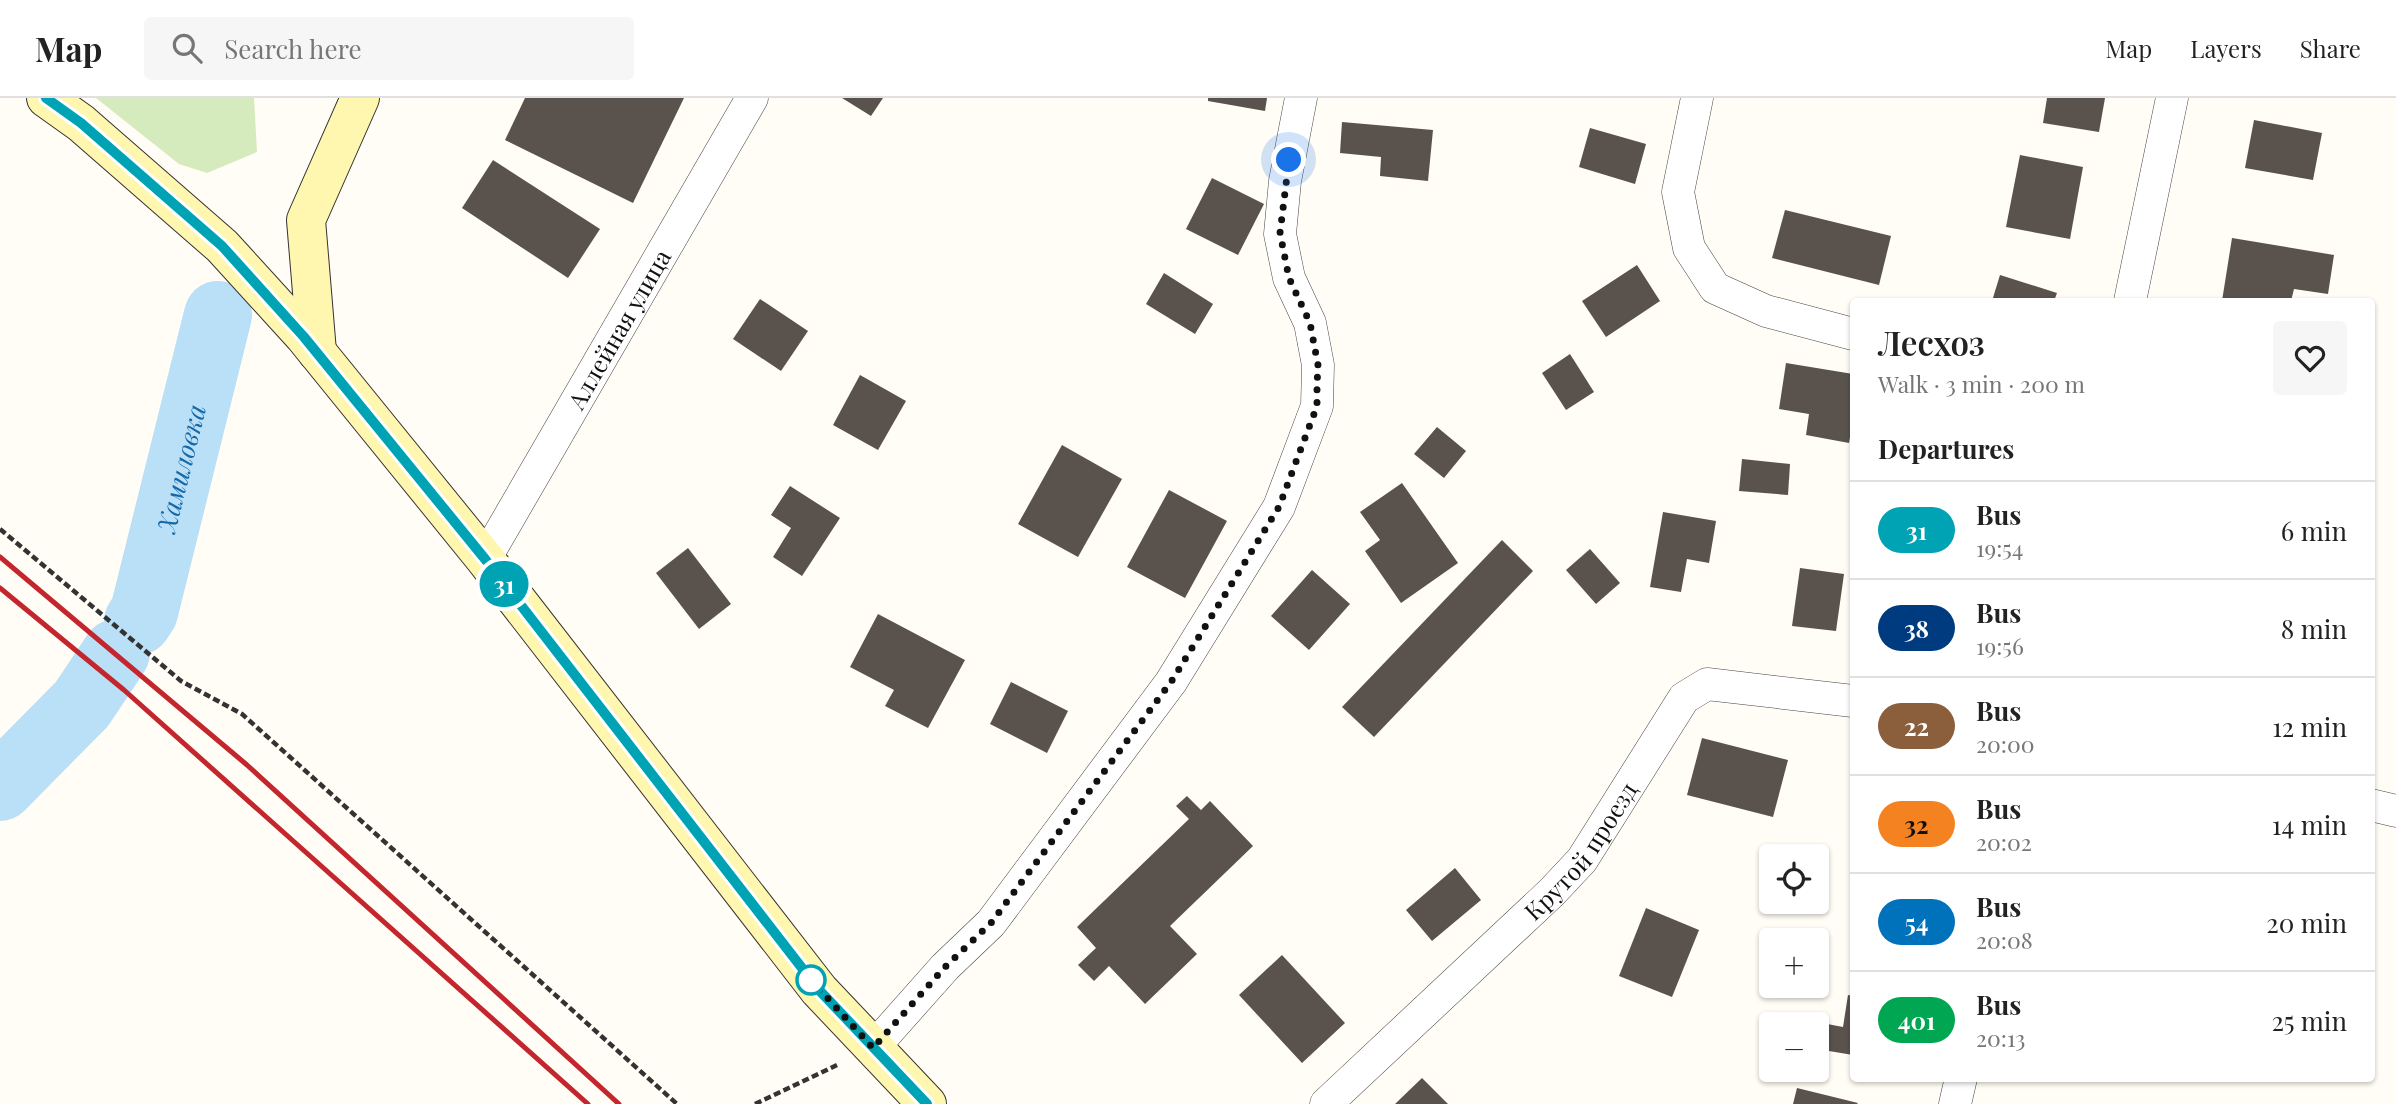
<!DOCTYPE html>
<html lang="en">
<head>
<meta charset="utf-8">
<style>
	:root { --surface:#fff; --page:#f6f6f6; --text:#222; --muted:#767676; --line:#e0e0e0 }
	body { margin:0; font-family:"Playfair Display",serif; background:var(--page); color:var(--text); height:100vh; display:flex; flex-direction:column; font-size:26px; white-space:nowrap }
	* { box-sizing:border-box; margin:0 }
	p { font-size:23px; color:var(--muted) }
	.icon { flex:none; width:38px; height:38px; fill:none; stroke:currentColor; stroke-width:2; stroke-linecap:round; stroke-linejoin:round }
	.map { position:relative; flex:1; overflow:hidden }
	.sheet { position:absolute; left:1850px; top:200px; width:525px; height:784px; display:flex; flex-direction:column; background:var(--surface); border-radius:7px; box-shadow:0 2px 5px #0004 }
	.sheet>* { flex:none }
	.badge { padding:0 14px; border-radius:23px; font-size:24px; line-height:46px }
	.tools { position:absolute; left:1759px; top:746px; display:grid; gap:14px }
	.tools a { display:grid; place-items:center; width:70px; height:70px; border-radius:7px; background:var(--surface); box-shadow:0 2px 5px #0004; font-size:35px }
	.you { position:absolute; width:35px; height:35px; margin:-18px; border:5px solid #fff; border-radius:50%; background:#1a73e8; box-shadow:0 0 0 10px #1a73e833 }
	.map>.badge { position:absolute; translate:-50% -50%; box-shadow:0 0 0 4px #fff }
	h2 { padding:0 28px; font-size:26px; line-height:63px }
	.round { display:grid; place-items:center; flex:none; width:74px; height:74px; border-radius:7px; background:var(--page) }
	.overview { display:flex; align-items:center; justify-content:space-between; height:119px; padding:0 28px }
	h1 { font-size:33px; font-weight:600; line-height:52px }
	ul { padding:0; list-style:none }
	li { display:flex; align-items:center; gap:21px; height:98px; padding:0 28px; border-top:2px solid var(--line) }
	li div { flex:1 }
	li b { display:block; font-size:26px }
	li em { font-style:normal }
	li .badge { min-width:77px; font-weight:700; text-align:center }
	header { display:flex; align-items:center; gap:42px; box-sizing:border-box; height:98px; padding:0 35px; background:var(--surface); border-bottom:2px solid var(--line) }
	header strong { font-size:33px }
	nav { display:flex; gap:38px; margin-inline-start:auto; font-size:24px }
	.search { width:490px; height:63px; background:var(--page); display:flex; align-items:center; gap:18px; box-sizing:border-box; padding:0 24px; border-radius:7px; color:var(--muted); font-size:26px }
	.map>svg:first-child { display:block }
	.green { fill:#d5ebbd }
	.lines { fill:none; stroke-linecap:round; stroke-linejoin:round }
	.river { stroke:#b9e0f7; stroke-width:68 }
	.building { fill:#5a524d }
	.street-casing { stroke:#444; stroke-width:33 }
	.secondary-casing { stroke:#333; stroke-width:40 }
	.path { stroke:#333; stroke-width:4.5; stroke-dasharray:7 3.5; stroke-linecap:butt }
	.street { stroke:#fff; stroke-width:32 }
	.secondary { stroke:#fff6b0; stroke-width:38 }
	.rail { stroke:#c4262e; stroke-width:5 }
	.line-casing { stroke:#fff; stroke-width:16 }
	.line { stroke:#00a3b4; stroke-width:10 }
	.walk { stroke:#111; stroke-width:7; stroke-dasharray:0 12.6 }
	.stop-dot { fill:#fff; stroke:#00a3b4; stroke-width:3.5 }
	.labels { text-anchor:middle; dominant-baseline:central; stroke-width:7; stroke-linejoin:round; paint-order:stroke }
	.street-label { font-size:24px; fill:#111; stroke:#fff }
	.water-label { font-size:26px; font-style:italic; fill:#1768a6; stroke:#fff }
</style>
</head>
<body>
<header>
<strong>Map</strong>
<div class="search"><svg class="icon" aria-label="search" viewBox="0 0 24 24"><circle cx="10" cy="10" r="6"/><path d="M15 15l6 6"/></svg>Search here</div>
<nav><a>Map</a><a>Layers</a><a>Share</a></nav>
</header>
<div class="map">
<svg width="2396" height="1006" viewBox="0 0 2396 1006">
	<rect width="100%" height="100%" fill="#fffdf5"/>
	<polygon class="green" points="96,0 254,0 257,54 207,75 179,66"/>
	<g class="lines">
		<g class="river">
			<path id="s1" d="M138,523L144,514L218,217"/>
			<polyline points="0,689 82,606 116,555"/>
		</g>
	</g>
	<g class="building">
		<polygon points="525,0 684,0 633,105 505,42"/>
		<polygon points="842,0 883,0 871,18"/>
		<polygon points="1208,0 1267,0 1265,13 1208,3"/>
		<polygon points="2047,0 2105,0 2099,34 2043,25"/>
		<polygon points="2254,22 2322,35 2313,82 2245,70"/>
		<polygon points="1342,24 1433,32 1428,83 1380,78 1381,59 1340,55"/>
		<polygon points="1590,30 1646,46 1635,86 1579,69"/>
		<polygon points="2020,57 2083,69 2070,141 2006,129"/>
		<polygon points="493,62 600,131 568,180 462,110"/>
		<polygon points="1212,80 1264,106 1238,157 1186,131"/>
		<polygon points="1785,112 1891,138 1879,187 1772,160"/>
		<polygon points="2232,140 2334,157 2328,196 2294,191 2291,203 2222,203"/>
		<polygon points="1637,167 1660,203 1606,239 1582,203"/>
		<polygon points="1164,175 1213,206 1195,236 1146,206"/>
		<polygon points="2000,177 2057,195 2054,203 1992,203"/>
		<polygon points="760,201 808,233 781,273 733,241"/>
		<polygon points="1570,256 1594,294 1566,312 1542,275"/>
		<polygon points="1786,265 1853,276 1853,322 1849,345 1806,337 1809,316 1779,311"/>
		<polygon points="860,277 906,303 878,352 833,327"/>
		<polygon points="1437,329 1466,353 1444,380 1414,356"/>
		<polygon points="1062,347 1122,381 1078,459 1018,426"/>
		<polygon points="1742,361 1790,366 1788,397 1739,393"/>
		<polygon points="1402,385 1458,465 1401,505 1365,453 1380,442 1360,414"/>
		<polygon points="790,388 840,420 802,478 773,459 791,430 771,417"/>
		<polygon points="1169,392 1227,423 1185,500 1127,469"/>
		<polygon points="1663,414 1716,423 1709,465 1687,461 1681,494 1650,489"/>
		<polygon points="1502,442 1533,473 1374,639 1342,609"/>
		<polygon points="688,450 731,506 699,531 656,475"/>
		<polygon points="1590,451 1620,485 1596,506 1566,472"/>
		<polygon points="1800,470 1844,476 1836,533 1792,528"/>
		<polygon points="1312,472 1350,506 1309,552 1271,518"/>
		<polygon points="878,516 965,562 928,630 885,608 894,592 850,569"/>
		<polygon points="1011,584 1068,613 1047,655 990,626"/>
		<polygon points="1702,640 1788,662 1773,719 1687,697"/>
		<polygon points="1187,698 1201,712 1210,703 1253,748 1170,828 1197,856 1145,906 1109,868 1094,883 1078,867 1096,850 1077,829 1189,721 1176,708"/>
		<polygon points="1455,770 1481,802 1432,843 1406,812"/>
		<polygon points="1646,810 1699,832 1672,899 1619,878"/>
		<polygon points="1282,857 1345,925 1302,965 1239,897"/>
		<polygon points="1848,897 1853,898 1853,957 1817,951 1822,925 1843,929"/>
		<polygon points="1422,980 1448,1006 1395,1006"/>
		<polygon points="1797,990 1858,1005 1857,1006 1793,1006"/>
	</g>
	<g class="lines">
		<defs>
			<g id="street">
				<polyline points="1697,0 1678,94 1689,150 1715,190 1766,213 1853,236"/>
				<polyline points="2130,203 2172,0"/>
				<path id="s2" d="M485,461L752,0"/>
				<polyline points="2371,707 2396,713"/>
				<polyline points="873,950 945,869 991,825 1171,584 1279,409 1317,308 1318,267 1310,225 1289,180 1280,136 1285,83 1301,0"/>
				<path id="s3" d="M1326,1006L1552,794L1582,762L1684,600L1707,586L1853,603"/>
				<polyline points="1955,1006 1961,980"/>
			</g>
			<g id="secondary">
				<polyline points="46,0 81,25 222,148 304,238 485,461 819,892 927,1006"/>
				<polyline points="317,254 306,122 360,0"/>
			</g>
		</defs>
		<use href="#street" class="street-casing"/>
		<use href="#secondary" class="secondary-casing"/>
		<g class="path">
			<polyline points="0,431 181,583 242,616 677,1006"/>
			<polyline points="755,1006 837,967"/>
		</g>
		<use href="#street" class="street"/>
		<use href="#secondary" class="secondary"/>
		<g class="rail">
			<polyline points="0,459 247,667 619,1006"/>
			<polyline points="0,490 124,592 588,1006"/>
		</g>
	</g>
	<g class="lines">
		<defs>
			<polyline id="line" points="46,0 81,25 222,148 304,239 485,461 819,892 927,1006"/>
		</defs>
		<use href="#line" class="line-casing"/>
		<use href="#line" class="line"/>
		<polyline class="walk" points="811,882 873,950 945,869 991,825 1171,584 1279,409 1317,308 1317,287 1318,267 1310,225 1289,180 1280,135 1289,62"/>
	</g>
	<circle class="stop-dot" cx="811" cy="882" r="14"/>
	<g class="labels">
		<g class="street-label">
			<text stroke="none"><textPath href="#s2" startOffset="266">Аллейная улица</textPath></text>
			<text stroke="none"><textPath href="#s3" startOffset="360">Крутой проезд</textPath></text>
		</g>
		<g class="water-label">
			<text stroke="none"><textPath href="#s1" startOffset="159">Хамиловка</textPath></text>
		</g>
	</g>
</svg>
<div class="tools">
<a><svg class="icon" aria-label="locate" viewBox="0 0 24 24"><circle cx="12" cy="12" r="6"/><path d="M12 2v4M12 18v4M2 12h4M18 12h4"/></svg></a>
<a>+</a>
<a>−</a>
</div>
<div class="you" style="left:1289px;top:62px"></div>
<b class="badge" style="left:504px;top:486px;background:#00a3b4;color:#fff">31</b>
<section class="sheet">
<div class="overview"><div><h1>Лесхоз</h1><p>Walk · 3 min · 200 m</p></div><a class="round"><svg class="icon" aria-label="heart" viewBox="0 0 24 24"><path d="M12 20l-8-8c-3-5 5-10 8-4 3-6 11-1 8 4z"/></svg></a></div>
<h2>Departures</h2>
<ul>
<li><span class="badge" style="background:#00a3b4;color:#fff">31</span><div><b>Bus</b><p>19:54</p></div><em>6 min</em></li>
<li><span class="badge" style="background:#003b80;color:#fff">38</span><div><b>Bus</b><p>19:56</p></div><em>8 min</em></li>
<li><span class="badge" style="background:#8b5e3c;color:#fff">22</span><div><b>Bus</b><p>20:00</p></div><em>12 min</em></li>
<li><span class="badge" style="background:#f58220;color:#111">32</span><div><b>Bus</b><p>20:02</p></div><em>14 min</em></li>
<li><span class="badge" style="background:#0072bc;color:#fff">54</span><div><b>Bus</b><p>20:08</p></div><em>20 min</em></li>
<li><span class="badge" style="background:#00a651;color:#fff">401</span><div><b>Bus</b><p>20:13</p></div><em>25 min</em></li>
</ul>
</section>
</div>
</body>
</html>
